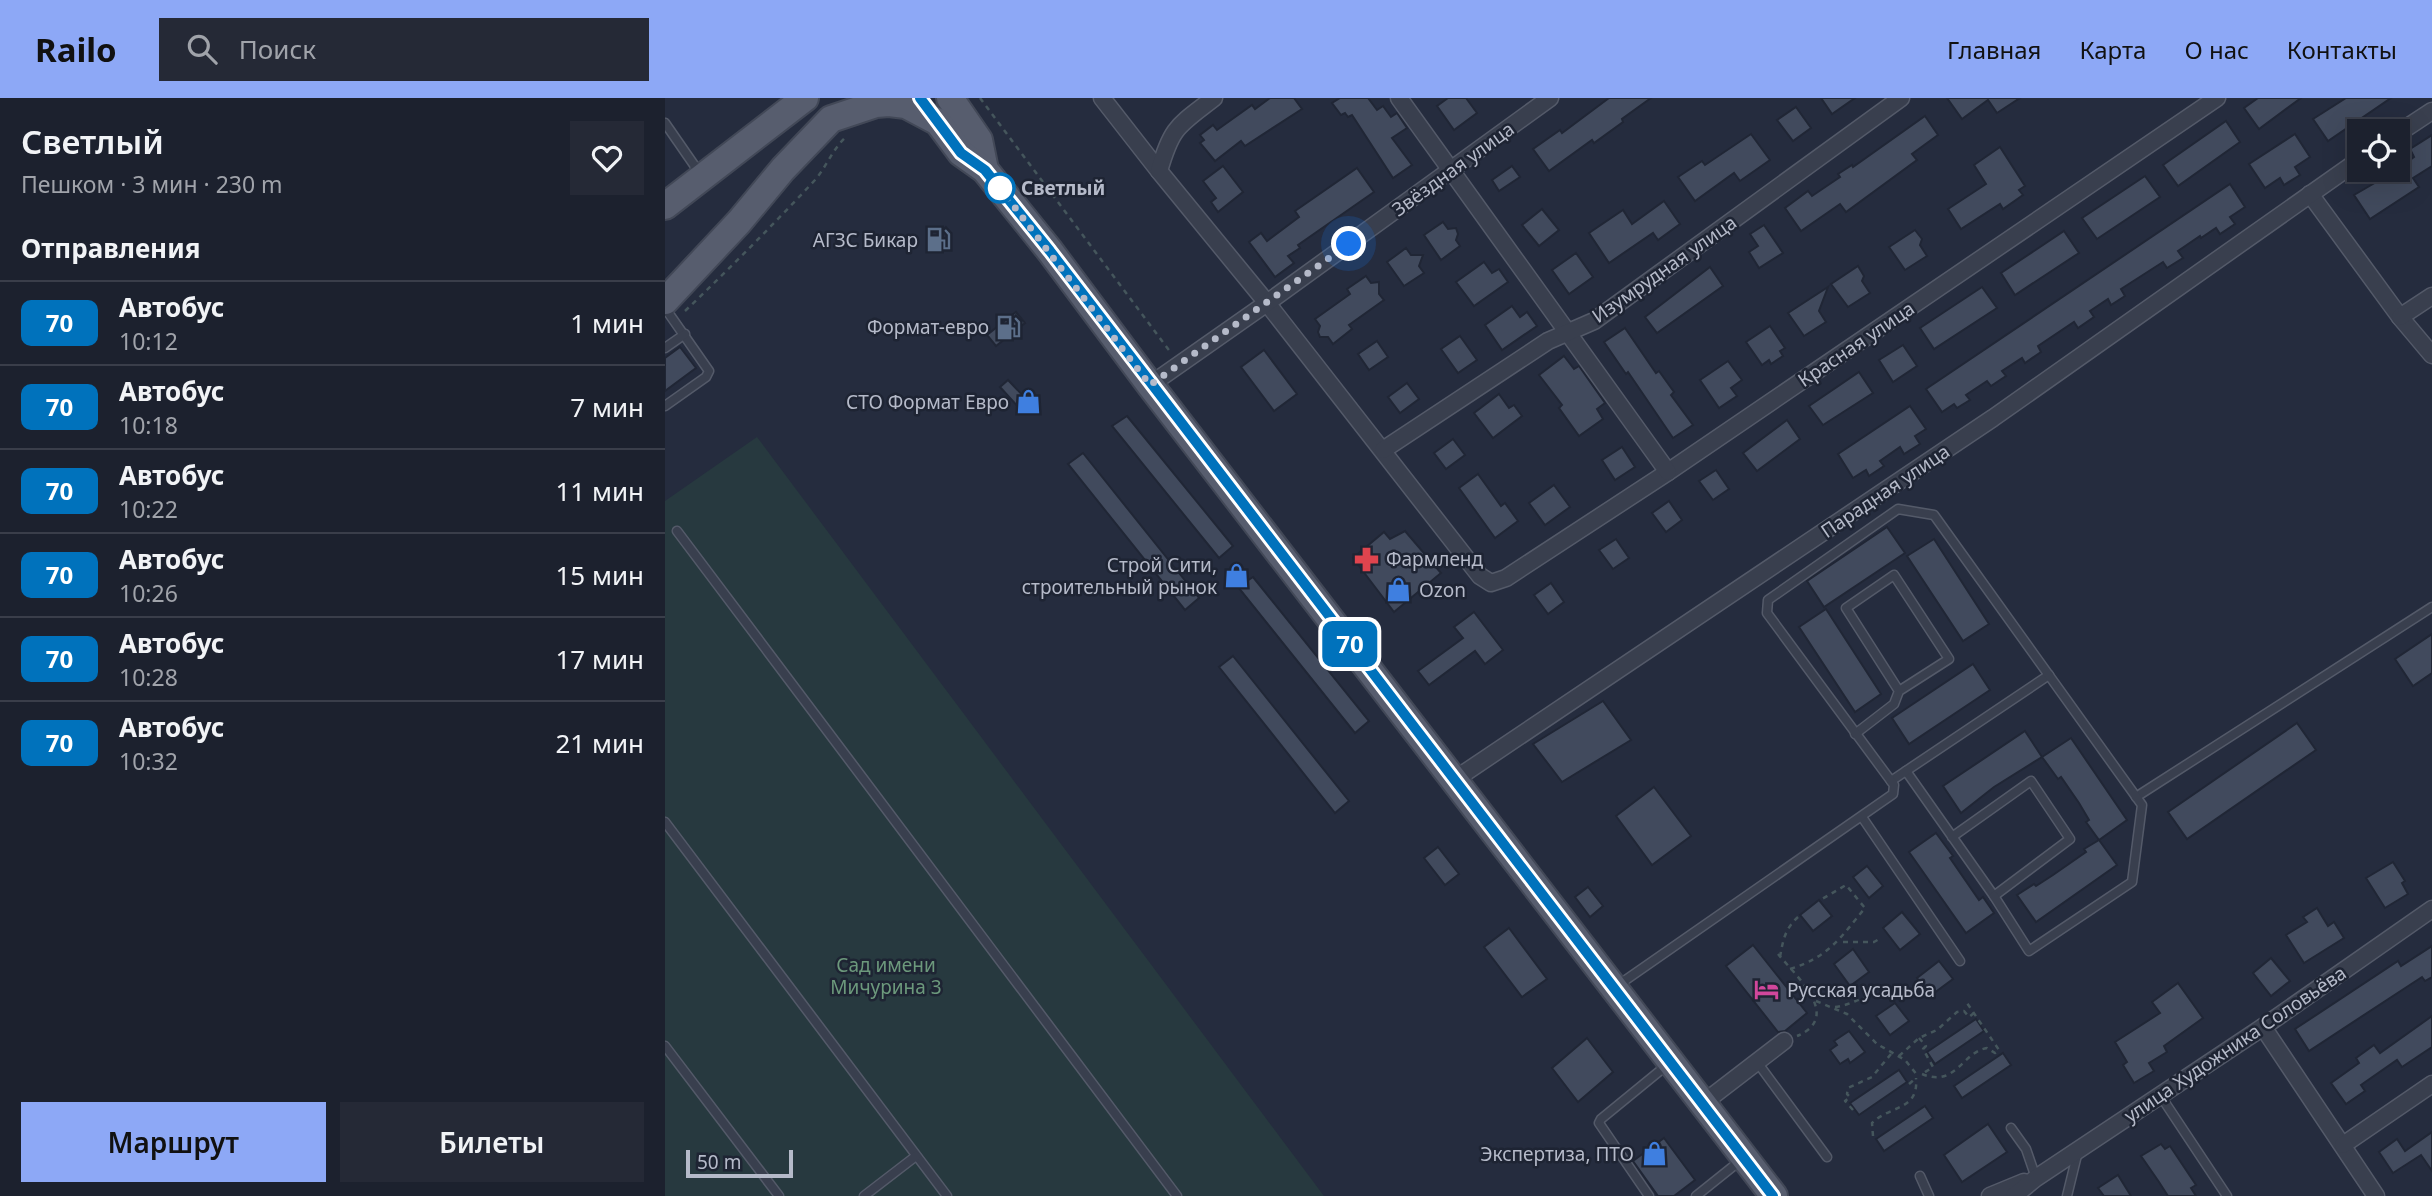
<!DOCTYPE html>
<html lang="ru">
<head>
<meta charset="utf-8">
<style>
	:root { --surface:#1c212e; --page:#252936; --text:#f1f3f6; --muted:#a0a3aa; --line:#3a3e4a; --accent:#8da8f6 }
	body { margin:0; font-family:"Noto Sans",sans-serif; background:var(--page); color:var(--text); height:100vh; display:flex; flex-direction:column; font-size:26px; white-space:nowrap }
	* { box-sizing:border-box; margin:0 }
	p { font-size:23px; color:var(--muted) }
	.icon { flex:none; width:38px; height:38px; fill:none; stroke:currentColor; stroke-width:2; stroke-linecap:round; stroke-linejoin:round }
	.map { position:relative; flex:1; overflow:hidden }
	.drawer { display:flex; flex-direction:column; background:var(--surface); width:665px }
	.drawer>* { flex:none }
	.badge { padding:0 14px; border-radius:10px; font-size:24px; line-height:46px }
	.buttons { position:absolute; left:1682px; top:21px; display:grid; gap:14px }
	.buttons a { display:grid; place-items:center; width:63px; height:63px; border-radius:0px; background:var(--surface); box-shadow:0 7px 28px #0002,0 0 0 2px var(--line); font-size:35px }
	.scale { position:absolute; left:21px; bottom:18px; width:107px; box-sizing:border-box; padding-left:7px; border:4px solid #b5bac9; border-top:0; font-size:19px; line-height:24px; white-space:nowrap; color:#b5bac9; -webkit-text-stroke:5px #1e2433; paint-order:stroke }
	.you { position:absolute; width:35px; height:35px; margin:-18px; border:5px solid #fff; border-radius:50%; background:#1a73e8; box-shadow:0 0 0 10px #1a73e833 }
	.map>.badge { position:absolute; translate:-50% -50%; box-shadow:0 0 0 4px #fff }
	h2 { padding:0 21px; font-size:26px; line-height:63px }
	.round { display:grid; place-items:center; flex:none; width:74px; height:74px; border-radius:0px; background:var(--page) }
	.summary { display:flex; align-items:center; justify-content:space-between; height:119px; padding:0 21px }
	h1 { font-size:33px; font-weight:600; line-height:52px }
	.cta { display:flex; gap:14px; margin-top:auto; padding:14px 21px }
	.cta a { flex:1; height:80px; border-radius:0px; background:var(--accent); color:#111; font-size:28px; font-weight:600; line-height:80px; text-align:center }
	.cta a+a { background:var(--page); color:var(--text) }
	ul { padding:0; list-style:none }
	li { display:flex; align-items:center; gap:21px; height:84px; padding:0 21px; border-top:2px solid var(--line) }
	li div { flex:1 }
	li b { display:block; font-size:26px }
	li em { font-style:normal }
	li .badge { min-width:77px; font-weight:700; text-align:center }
	header { display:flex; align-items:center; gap:42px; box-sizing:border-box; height:98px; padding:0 35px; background:var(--accent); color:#111 }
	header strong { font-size:33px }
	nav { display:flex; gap:38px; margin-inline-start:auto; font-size:24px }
	.search { width:490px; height:63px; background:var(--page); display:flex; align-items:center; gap:18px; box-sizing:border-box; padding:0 24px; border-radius:0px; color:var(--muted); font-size:26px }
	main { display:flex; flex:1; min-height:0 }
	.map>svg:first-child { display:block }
	.green { fill:#27393f }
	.building { fill:#414a5d; stroke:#202635; stroke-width:2 }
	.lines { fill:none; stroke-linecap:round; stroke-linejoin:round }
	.lane-casing { stroke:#545a69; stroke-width:11 }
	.street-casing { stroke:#545a69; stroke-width:19 }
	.primary-casing { stroke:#424857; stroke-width:30 }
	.path { stroke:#45565c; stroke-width:2.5; stroke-dasharray:5 5; stroke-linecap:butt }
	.lane { stroke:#393f4e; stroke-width:8 }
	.street { stroke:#393f4e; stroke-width:16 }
	.primary { stroke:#575d6e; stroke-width:26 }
	.line-casing { stroke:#fff; stroke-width:16 }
	.line { stroke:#0072bc; stroke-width:10 }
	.walk { stroke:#b5bac9; stroke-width:7; stroke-dasharray:0 12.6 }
	.stop-dot { fill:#fff; stroke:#0072bc; stroke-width:3.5 }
	.labels { text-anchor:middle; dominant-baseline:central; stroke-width:5; stroke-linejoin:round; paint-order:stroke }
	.street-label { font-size:19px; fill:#b5bac9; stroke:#1e2433 }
	.stop-label { font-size:19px; font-weight:bold; fill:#b5bac9; stroke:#1e2433; text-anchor:start }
	.poi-label { font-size:19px; fill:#b5bac9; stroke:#1e2433; text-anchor:end }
	.park-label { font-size:19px; fill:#6c997c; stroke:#1e2433 }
</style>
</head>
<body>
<header>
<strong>Railo</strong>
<div class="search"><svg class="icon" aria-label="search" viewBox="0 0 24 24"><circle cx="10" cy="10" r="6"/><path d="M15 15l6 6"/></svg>Поиск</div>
<nav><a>Главная</a><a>Карта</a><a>О нас</a><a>Контакты</a></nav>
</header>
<main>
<section class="drawer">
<div class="summary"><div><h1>Светлый</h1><p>Пешком · 3 мин · 230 m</p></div><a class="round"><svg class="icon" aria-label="heart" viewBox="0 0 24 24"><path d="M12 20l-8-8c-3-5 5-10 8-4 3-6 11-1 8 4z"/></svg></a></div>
<h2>Отправления</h2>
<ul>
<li><span class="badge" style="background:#0072bc;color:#fff">70</span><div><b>Автобус</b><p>10:12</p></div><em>1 мин</em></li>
<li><span class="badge" style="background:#0072bc;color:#fff">70</span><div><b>Автобус</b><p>10:18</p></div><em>7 мин</em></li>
<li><span class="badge" style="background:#0072bc;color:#fff">70</span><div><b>Автобус</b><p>10:22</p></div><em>11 мин</em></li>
<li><span class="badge" style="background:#0072bc;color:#fff">70</span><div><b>Автобус</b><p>10:26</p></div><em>15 мин</em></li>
<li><span class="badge" style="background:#0072bc;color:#fff">70</span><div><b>Автобус</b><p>10:28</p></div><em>17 мин</em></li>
<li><span class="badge" style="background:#0072bc;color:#fff">70</span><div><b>Автобус</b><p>10:32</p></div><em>21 мин</em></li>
</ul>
<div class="cta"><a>Маршрут</a><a>Билеты</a></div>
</section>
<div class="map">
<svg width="1767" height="1098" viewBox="0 0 1767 1098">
	<rect width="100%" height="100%" fill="#252c3e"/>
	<polygon class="green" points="92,339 659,1098 0,1098 0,403"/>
	<g class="building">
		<polygon points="605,0 629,0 637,11 580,48 576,43 550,63 535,45 539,42 535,37 548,27 552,32 587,7 590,11"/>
		<polygon points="675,0 703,0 712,12 718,8 726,19 732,15 742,30 727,40 747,67 728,80 687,17 683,19 680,15 676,17 667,5"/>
		<polygon points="783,0 801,0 812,15 789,32 772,8"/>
		<polygon points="944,0 986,0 957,21 958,24 929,45 927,42 884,73 868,51 895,32 897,35"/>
		<polygon points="1156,0 1190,0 1167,16"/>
		<polygon points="1282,0 1355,0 1332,15 1323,2 1297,21"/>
		<polygon points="1593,0 1636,0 1594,31 1579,10"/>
		<polygon points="1681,0 1726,0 1663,43 1648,21"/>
		<polygon points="1131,9 1146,30 1128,43 1112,22"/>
		<polygon points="1260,18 1273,37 1247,56 1252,62 1181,114 1175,106 1136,133 1120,110 1143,93 1147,98 1175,79 1173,76 1187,67 1188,69"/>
		<polygon points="1561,23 1575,44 1513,88 1498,67"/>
		<polygon points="1086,36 1105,62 1075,83 1069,75 1030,103 1013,79 1037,63 1040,67"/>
		<polygon points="1630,36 1645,59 1630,69 1635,77 1619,87 1615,80 1600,90 1584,66"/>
		<polygon points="1767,37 1767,68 1748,80 1754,89 1705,121 1689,97 1732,72 1749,59 1745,51"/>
		<polygon points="1335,49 1360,88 1354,92 1358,97 1338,111 1335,106 1296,131 1283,111 1321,86 1309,67"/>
		<polygon points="558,68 578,94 553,114 546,104 551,100 538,83"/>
		<polygon points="847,68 855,79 834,93 827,82"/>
		<polygon points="692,70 709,94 633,147 635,150 623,158 629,165 610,179 584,144 596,135 602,143 634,119 630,113"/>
		<polygon points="1480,78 1495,99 1432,141 1417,120"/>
		<polygon points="1565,86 1580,109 1565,119 1570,126 1555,136 1551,130 1536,140 1535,138 1513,153 1518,160 1502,170 1498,164 1456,191 1460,198 1446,207 1443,201 1425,213 1429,219 1413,230 1409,224 1373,248 1376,254 1360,265 1357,260 1337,273 1341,278 1326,288 1322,283 1301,297 1305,302 1292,310 1289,306 1277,314 1261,291"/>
		<polygon points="999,103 1015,126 993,142 988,135 944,165 924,135 958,112 967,126"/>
		<polygon points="877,111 894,132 874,148 857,127"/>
		<polygon points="778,124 783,131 791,130 793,136 791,142 795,148 776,162 759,137"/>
		<polygon points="1099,127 1118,155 1094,170 1084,154 1093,148 1085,136"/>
		<polygon points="1250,132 1257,141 1255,147 1262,158 1240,172 1224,149"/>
		<polygon points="1399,133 1414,155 1350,197 1336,175"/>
		<polygon points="741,150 746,157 758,157 754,168 759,175 739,188 722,164"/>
		<polygon points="911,155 928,179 904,196 887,172"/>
		<polygon points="819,164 827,175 834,171 843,184 809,208 791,184"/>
		<polygon points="1193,168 1199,178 1197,183 1205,195 1183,209 1166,186"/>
		<polygon points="1045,169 1058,188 992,235 980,219"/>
		<polygon points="701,178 706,185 714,184 714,196 719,202 684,227 687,231 668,246 663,239 655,239 653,234 655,228 650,221 685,196 682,191"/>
		<polygon points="1163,189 1154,213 1161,224 1139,238 1123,215"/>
		<polygon points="1317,189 1332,210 1269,251 1255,230"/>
		<polygon points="847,208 855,219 862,214 872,228 837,252 820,227"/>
		<polygon points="351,214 360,225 331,248 322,237"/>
		<polygon points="1105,228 1120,250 1115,253 1118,258 1106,266 1104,262 1097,267 1081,244"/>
		<polygon points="960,230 991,275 994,273 1009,294 1006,297 1028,327 1008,340 963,274 961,276 939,244"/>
		<polygon points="795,238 812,262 793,275 776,251"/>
		<polygon points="712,243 723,259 704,272 693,256"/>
		<polygon points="1238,247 1252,268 1228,284 1214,262"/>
		<polygon points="15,249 31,270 0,293 0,260"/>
		<polygon points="599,252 632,296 609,313 576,269"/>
		<polygon points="899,258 909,271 914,268 940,305 932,311 938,321 914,338 894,310 897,307 874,277"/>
		<polygon points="1063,263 1077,282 1066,290 1072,298 1054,310 1035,282"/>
		<polygon points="1194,274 1208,295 1158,327 1144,308"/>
		<polygon points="343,282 364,304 356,312 335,289"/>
		<polygon points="742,285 754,301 735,315 723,299"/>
		<polygon points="834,296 844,310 849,307 857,318 828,340 809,315"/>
		<polygon points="1245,308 1261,331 1250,338 1255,346 1239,356 1235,349 1215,363 1219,368 1204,378 1201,372 1188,380 1173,356"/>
		<polygon points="462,318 568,448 554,460 447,328"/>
		<polygon points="1122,322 1135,341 1092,373 1078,355"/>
		<polygon points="788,341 800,357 781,371 769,355"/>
		<polygon points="957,349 970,369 950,382 937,362"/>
		<polygon points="418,355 534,500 520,512 403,366"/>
		<polygon points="1051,372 1064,391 1048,402 1034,383"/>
		<polygon points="813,376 836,408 840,405 853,423 830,440 794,390"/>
		<polygon points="889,387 905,409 880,427 864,405"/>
		<polygon points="1004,403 1017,422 1001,434 987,415"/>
		<polygon points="1222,429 1240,455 1159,509 1142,483"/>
		<polygon points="740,433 776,475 729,514 688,460 719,434 725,441"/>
		<polygon points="951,441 964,460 948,471 934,452"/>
		<polygon points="1269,441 1324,526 1298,543 1242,458"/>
		<polygon points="588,479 704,623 690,635 573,489"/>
		<polygon points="886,485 899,504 883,516 869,497"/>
		<polygon points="1161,511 1216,596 1190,614 1134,529"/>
		<polygon points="809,514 838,552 820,566 810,553 764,587 753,573 798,540 789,529"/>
		<polygon points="1767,536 1767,575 1748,588 1730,561"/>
		<polygon points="568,558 684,703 670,715 554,569"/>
		<polygon points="1308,566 1325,592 1244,646 1227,620"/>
		<polygon points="938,603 966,642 897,684 868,646"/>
		<polygon points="1632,625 1651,652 1522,741 1503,714"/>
		<polygon points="1360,633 1377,659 1329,689 1296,715 1278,688"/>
		<polygon points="1406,640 1462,722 1434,742 1421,724 1424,722 1414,705 1396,679 1393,681 1377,659"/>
		<polygon points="989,689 1026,738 987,767 951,718"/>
		<polygon points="1271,735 1288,758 1285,760 1314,802 1318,799 1329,815 1301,835 1244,754"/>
		<polygon points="1434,742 1452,767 1371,824 1352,797 1369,786 1371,788 1388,777 1421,754 1419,751"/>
		<polygon points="773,749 794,776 780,787 759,760"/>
		<polygon points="1728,764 1740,783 1737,785 1743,796 1720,810 1701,780"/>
		<polygon points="1202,768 1218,788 1204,800 1188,779"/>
		<polygon points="923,789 938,808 925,819 910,799"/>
		<polygon points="1154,802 1167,818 1148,833 1135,817"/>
		<polygon points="1652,810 1663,828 1669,824 1679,840 1639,865 1621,837 1642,824 1638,819"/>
		<polygon points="1237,814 1255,836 1235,852 1218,830"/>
		<polygon points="844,830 882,881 857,899 819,849"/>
		<polygon points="1088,847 1142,915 1120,933 1113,934 1061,868"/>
		<polygon points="1767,848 1767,879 1760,883 1757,879 1644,953 1630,931 1733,863 1736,868"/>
		<polygon points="1188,851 1204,874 1185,888 1169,866"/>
		<polygon points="1606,860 1625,883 1606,898 1588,875"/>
		<polygon points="1274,863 1288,881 1265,898 1252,880"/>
		<polygon points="1513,885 1538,920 1499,948 1502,954 1484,965 1489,973 1469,985 1458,967 1462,964 1450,944 1495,915 1487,904"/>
		<polygon points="1230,905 1244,923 1225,937 1211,918"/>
		<polygon points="1767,918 1767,949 1737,969 1732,962 1696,987 1700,993 1681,1006 1666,985 1694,965 1691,960 1709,947 1715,955"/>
		<polygon points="1311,921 1319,933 1270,966 1262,954"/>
		<polygon points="1184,933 1200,954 1185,965 1183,961 1175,966 1165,952 1172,947 1169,943"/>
		<polygon points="922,940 948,974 913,1004 887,970"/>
		<polygon points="1338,955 1346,967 1297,1000 1289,988"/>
		<polygon points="1234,972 1242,984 1194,1017 1185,1005"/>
		<polygon points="1260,1008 1268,1020 1219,1053 1211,1041"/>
		<polygon points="1323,1026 1342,1054 1297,1084 1279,1057"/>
		<polygon points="1767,1034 1767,1073 1756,1057 1728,1075 1714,1054 1732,1041 1740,1053"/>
		<polygon points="999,1040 1030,1082 1009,1098 993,1098 968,1063"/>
		<polygon points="1496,1046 1500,1051 1505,1048 1531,1087 1526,1090 1531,1098 1503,1098 1494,1084 1476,1058"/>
		<polygon points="1453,1077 1466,1098 1439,1098 1433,1090"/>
	</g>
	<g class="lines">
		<defs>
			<g id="lane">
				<polyline points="0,25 36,77"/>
				<polyline points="0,210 44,273 41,279 0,308"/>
				<polyline points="0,250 20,236"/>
				<polyline points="12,433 512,1098"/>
				<polyline points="1190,636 1229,606 1234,593 1284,561 1229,477 1181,510 1234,593"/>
				<polyline points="1241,673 1329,798 1405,741 1366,683 1287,739"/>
				<polyline points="1226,683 1384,577"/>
				<polyline points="1471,699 1767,509"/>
				<polyline points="1197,719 1295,863"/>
				<polyline points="0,724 282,1098"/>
				<polyline points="952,888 1228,696 1229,687 1102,515 1103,502 1233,411 1269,417 1477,707 1467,784 1364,853 1329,798"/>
				<polyline points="0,948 114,1098"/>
				<polyline points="1092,964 1162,1059"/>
				<polyline points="1495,997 1562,1098"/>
				<polyline points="1346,1030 1361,1051 1371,1080"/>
				<polyline points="1255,1078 1264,1098"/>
				<polyline points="199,1098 251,1058"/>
				<polyline points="984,1098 934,1025 936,1021 1002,967"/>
				<polyline points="1031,1098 1076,1062"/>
				<polyline points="1402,1098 1413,1053"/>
			</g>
			<g id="street">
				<polyline points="437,0 494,73"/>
				<path d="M549,0C513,28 507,28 494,73L602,205L815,478L826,485L841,480L1003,374L1552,0"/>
				<polyline points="734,0 1003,374"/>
				<polyline points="1732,36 1767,13"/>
				<polyline points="1645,96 1735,219 1767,257"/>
				<polyline points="1735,219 1767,198"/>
				<polyline points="485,287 602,205 885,0"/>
				<polyline points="718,352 883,243 929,223 1236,0"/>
				<polyline points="789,682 1328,320 1694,62"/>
				<polyline points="1598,929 1711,1098"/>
				<polyline points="1037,1006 1119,943"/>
				<polyline points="1678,1047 1767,986"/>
				<polyline points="1325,1098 1359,1084"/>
				<polyline points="1349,1098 1371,1080 1598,929 1767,811"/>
			</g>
			<g id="primary">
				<polyline points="285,0 314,42 320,72"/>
				<polyline points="0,108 140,0"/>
				<polyline points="0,203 74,124 118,71 166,21 211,6 224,5 241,7 273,24 296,55 320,72 385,153 485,287 1109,1098"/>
			</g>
		</defs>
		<use href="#lane" class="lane-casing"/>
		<use href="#street" class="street-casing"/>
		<use href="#primary" class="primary-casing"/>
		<g class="path">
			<polyline points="315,0 506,255"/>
			<path d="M20,213C65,170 108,127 150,82C162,68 168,50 182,38"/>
			<polyline points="1178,844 1209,844 1216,840"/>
			<path d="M1113,856C1131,878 1178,919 1132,938"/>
			<path d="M1115,859C1118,842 1120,831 1133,819"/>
			<path d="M1125,871C1164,859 1176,839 1200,810L1181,787L1157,801"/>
			<polyline points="1151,903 1182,916 1212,946 1240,962 1253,978"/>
			<path d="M1170,909C1182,908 1191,902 1202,899C1224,893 1227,905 1251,890"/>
			<polyline points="1254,940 1261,948 1258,951 1268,969 1257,976"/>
			<polyline points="1234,958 1254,940 1272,932 1292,914 1299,913 1304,919 1309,915"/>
			<path d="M1257,976C1291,990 1297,954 1322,950L1330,955L1334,952L1302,905"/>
			<polyline points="1244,986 1251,980"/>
			<polyline points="1188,1012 1180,1003 1185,999 1182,996 1183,990 1207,979 1226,956"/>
			<path d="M1208,1038L1207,1025C1225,1007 1254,1013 1251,980"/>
		</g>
		<use href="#lane" class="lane"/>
		<use href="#street" class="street"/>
		<use href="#primary" class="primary"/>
	</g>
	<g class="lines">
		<defs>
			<polyline id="line" points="255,0 296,55 320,72 385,153 1108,1098"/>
		</defs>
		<use href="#line" class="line-casing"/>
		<use href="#line" class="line"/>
		<polyline class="walk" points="335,90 485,287 684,146"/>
	</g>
	<defs>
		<symbol id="fuel-bare" viewBox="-9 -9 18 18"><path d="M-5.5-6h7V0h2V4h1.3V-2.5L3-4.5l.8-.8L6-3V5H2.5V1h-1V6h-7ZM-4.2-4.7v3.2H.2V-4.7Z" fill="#5c6f8a" stroke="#1e2433" stroke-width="2.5" paint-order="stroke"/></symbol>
		<symbol id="shop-bare" viewBox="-9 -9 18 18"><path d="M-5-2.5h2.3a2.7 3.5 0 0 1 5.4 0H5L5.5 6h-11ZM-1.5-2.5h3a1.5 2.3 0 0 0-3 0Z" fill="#3f7fe0" stroke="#1e2433" stroke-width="2.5" paint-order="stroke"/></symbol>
		<symbol id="pharmacy-bare" viewBox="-9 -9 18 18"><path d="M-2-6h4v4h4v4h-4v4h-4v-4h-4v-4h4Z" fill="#e0444e" stroke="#1e2433" stroke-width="2.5" paint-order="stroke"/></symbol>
		<symbol id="hotel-bare" viewBox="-9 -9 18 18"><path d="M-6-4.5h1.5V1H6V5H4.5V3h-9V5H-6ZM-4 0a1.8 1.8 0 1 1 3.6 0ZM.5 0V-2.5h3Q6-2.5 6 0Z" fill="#d1479c" stroke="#1e2433" stroke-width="2.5" paint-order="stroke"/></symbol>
	</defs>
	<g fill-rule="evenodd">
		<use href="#fuel-bare" x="256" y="124" width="35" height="35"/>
		<use href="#fuel-bare" x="326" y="212" width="35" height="35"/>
		<use href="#shop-bare" x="346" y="286" width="35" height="35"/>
		<use href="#pharmacy-bare" x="684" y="444" width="35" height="35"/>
		<use href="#shop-bare" x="554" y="460" width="35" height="35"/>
		<use href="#shop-bare" x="716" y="474" width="35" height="35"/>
		<use href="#hotel-bare" x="1084" y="874" width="35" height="35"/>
		<use href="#shop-bare" x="972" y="1038" width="35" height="35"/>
	</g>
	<circle class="stop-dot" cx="335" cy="90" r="14"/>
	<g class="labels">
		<g class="street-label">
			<text transform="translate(788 71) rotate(-36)">Звёздная улица</text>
			<text transform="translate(999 171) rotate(-35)">Изумрудная улица</text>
			<text transform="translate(1191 246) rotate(-34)">Красная улица</text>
			<text transform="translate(1220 393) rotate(-34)">Парадная улица</text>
			<text transform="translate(1570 946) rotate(-34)">улица Художника Соловьёва</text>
		</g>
		<g class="stop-label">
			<text x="356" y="90">Светлый</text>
		</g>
		<g class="poi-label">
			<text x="253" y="142">АГЗС Бикар</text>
			<text x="324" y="229">Формат-евро</text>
			<text x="344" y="304">СТО Формат Евро</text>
			<text x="721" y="461" text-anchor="start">Фармленд</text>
			<text x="552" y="467">Строй Сити,<tspan x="552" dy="22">строительный рынок</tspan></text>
			<text x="754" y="492" text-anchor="start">Ozon</text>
			<text x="1122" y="892" text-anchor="start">Русская усадьба</text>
			<text x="969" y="1056">Экспертиза, ПТО</text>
		</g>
		<g class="park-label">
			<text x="221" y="867">Сад имени<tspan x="221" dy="22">Мичурина 3</tspan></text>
		</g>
	</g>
</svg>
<div class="buttons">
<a><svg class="icon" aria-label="locate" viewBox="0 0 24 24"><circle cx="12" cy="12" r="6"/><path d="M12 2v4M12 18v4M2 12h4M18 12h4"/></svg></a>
</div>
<div class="scale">50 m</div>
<div class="you" style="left:684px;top:146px"></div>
<b class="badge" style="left:685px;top:546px;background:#0072bc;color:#fff">70</b>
</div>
</main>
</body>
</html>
